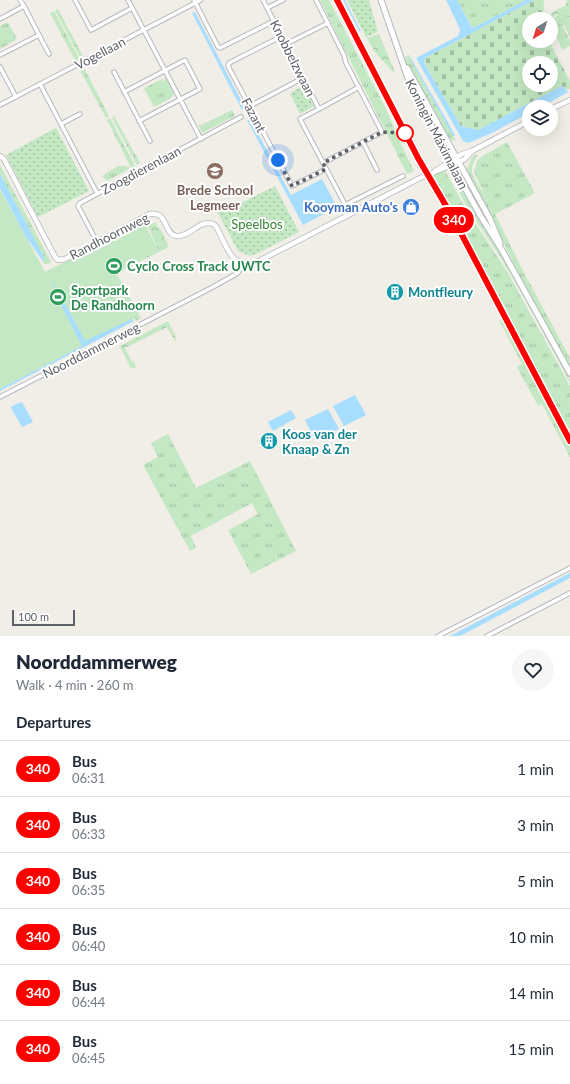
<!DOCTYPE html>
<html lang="en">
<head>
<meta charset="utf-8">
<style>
	:root { --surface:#fff; --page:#f6f6f7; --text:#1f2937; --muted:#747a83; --line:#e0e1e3 }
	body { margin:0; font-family:Lato,sans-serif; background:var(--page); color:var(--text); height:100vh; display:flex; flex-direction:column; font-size:15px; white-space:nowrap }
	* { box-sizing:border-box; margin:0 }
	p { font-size:13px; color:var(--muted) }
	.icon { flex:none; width:22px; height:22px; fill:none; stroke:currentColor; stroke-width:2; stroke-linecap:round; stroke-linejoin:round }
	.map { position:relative; height:636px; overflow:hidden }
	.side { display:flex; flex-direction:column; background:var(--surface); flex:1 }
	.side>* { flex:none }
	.badge { padding:0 8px; border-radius:13px; font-size:14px; line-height:26px }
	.needle { width:26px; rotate:218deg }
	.tools { position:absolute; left:522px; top:12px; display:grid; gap:8px }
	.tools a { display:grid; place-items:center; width:36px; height:36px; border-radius:50%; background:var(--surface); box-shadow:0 4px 16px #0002; font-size:20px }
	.scale { position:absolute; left:12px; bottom:10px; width:63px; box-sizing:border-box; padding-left:4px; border:2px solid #5e6267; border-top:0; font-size:11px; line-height:14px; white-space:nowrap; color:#5e6267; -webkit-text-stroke:3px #fff; paint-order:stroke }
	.you { position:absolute; width:20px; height:20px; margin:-10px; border:3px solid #fff; border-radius:50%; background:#1a73e8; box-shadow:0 0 0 6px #1a73e833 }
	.map>.badge { position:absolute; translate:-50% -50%; box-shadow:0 0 0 2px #fff }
	h2 { padding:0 16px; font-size:15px; line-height:36px }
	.round { display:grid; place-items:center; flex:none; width:42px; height:42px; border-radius:21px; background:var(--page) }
	.head { display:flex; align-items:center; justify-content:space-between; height:68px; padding:0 16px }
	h1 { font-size:19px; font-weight:800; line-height:30px }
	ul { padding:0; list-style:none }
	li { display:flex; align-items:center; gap:12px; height:56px; padding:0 16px; border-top:1px solid var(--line) }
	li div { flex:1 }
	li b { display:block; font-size:15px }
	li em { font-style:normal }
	li .badge { min-width:44px; font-weight:700; text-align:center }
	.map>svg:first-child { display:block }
	.grass { fill:url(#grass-tufts) }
	.forest { fill:url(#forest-crowns) }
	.cemetery { fill:url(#cemetery-stones); fill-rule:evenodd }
	.park { fill:url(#park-dots) }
	.pitch { fill:#c4e8c3 }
	.water { fill:#a7ddff }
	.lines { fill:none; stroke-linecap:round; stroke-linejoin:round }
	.stream { stroke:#a7ddff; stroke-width:1.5 }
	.minor-casing { stroke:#b6b9bd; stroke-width:5.5 }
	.tertiary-casing { stroke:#b6b9bd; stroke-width:6 }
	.secondary-casing { stroke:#b5b9be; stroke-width:7 }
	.minor { stroke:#fff; stroke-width:3.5 }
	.tertiary { stroke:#fff; stroke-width:4.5 }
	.secondary { stroke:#fff; stroke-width:5 }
	.line-casing { stroke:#fff; stroke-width:9 }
	.line { stroke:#f00; stroke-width:6 }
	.walk { stroke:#5e6267; stroke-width:4; stroke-dasharray:0 7.2 }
	.stop-dot { fill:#fff; stroke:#f00; stroke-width:2 }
	.labels { text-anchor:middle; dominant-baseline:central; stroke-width:4; stroke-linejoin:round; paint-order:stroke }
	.street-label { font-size:13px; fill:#5e6267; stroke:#fff }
	.education-label { font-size:13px; font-weight:bold; fill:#785e54; stroke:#fff }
	.shop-label { font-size:13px; font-weight:bold; fill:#366cbe; stroke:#fff; text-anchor:end }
	.park-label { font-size:13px; fill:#328232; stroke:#fff }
	.leisure-label { font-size:13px; font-weight:bold; fill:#27864d; stroke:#fff; text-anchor:start }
	.culture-label { font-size:13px; font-weight:bold; fill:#0d838f; stroke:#fff; text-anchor:start }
</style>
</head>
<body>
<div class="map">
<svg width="570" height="636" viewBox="0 0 570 636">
	<defs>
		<pattern id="grass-tufts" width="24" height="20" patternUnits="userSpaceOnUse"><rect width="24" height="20" fill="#c4e8c3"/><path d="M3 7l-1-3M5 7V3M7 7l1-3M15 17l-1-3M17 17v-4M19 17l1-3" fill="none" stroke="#a2bfa2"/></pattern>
		<pattern id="forest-crowns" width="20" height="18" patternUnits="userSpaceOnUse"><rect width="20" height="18" fill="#c4e8c3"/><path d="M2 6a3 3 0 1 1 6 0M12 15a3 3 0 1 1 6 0" fill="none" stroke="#a2bfa2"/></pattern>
		<pattern id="cemetery-stones" width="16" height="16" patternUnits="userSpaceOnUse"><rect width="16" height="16" fill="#c4e8c3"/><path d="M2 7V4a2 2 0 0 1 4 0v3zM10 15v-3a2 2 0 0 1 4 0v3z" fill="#a2bfa2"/></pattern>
		<pattern id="park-dots" width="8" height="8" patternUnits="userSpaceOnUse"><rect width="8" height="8" fill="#c4e8c3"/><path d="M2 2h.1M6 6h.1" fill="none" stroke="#a2bfa2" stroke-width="1.8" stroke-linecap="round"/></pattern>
	</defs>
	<rect width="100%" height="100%" fill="#f0eee6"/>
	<g class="grass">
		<polygon points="320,0 329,0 386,109 399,140 414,171 407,174"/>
		<polygon points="457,0 526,0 473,28 471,26"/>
		<polygon points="58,9 84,58 81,59 55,10"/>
		<polygon points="54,11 80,60 76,62 50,13"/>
		<polygon points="559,13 562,13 570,16 570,37 564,25 562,26 570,40 570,46 562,50 557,37 552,40 551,30 553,29 553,28 551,29 552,21"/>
		<polygon points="8,22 17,39 0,49 0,26"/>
		<polygon points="408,55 456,141 448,139 404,59"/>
		<polygon points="84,68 109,116 106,118 80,70"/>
		<polygon points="166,78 175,94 171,97 171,98 154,107 144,88 162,79 164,82 165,81 164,79"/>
		<polygon points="232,110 235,116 202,133 199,126"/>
		<polygon points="114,116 140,163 137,165 112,118"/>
		<polygon points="110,118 135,166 131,168 107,120"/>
		<polygon points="507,142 535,193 495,214 521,267 570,358 570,369 529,295 494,223 466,171 472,157 478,154 472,166 472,174 487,200 474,172 477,161 481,157"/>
		<polygon points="0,165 50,260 51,262 48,264 44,264 42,260 44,258 0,174"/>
		<polygon points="118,166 129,167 129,169 107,181 102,176"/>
		<polygon points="447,170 452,172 455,176 507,262 570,379 570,382 526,301 503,261 469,210"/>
		<polygon points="445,171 466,209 508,273 570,386 570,437 453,214 430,175"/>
		<polygon points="503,318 570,446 570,457 542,404 538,406 517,367 522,364 499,320"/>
		<polygon points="168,434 196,488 250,461 296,551 251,574 228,530 258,514 252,503 191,536 196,548 190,551 143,465 158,457 151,443"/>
	</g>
	<g class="forest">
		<path d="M567,0H570V16C561,11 553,13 551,23V19H548C552,11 558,9 566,5Z"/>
		<polygon points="379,34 395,72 394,73 374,51 367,38"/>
		<polygon points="155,222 162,232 169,247 119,272 117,274 141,318 136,321 115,279 114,270 158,250 148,226"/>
		<polygon points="168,321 177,340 175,341 167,327 125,348 132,362 134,361 136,367 131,369 120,346"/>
	</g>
	<path class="cemetery" d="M534,0H544L543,19H529V41H549L570,81V89L567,90L562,86L478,130L461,126L424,63L425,58ZM529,63H551V85H529Z"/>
	<g class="park">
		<polygon points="347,0 369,0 378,32 366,37"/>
		<polygon points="304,85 314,106 300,114 290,93"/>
		<polygon points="56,128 89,191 38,217 6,155"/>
		<polygon points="275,186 299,232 258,253 250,256 238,251 217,211 221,209 221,207 231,208"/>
	</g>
	<polygon class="pitch" points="0,189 45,272 133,227 134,229 145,224 158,250 116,274 137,317 0,389"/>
	<g class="water">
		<polygon points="446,0 457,0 471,26 473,28 526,0 534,0 425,58 424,63 461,126 478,130 562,86 568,92 541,107 529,107 529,113 492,133 468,143 463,141 416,58 458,36 460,30 459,27"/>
		<polygon points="195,12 245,108 242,110 192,13"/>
		<polygon points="408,55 409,55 450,126 455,136 453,136"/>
		<polygon points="250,119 291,195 322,179 337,207 303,225 247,120"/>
		<polygon points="0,174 45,259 42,260 26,237 0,188"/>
		<polygon points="52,280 85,341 132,319 134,321 0,391 0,389 82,346 62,307"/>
		<polygon points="355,395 366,415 344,426 333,406"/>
		<polygon points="22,402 33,422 22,427 11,408 12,406"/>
		<polygon points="328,409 339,429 315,440 305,420"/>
		<polygon points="291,410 296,418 273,431 268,422"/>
		<polygon points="570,573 570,578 460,636 450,636"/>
	</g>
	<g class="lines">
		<polyline class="stream" points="344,0 360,31"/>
		<defs>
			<g id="minor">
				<polyline points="20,0 24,6"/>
				<polyline points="75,0 91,30 132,8"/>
				<polyline points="128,0 201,139"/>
				<polyline points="194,0 218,47 220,48 274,21"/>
				<polyline points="263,0 319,109 300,119 350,214"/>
				<polyline points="316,0 344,55 346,63 382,132 323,163"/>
				<polyline points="267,8 283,0"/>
				<polyline points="0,19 24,6 39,35 0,55"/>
				<polyline points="39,35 49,54"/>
				<polyline points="282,36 229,63 228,66 292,186 326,169"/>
				<polyline points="286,44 328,23"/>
				<polyline points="0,67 16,97"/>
				<polyline points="114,72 150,141"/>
				<polyline points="40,84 97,193"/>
				<polyline points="124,92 185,60 200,89 139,121"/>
				<polyline points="0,105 201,0"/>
				<polyline points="250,106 303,78"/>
				<polyline points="319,109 359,87"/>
				<polyline points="61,124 80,114"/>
				<polyline points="363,142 377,170"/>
				<polyline points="345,205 403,176"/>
				<polyline points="97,242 78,206 80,203 241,117"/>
				<polyline points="0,397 211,288 238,273 243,264"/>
				<polyline points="438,636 570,568"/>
				<polyline points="487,636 570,593"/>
			</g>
			<g id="tertiary">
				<polyline points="551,109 570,100"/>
				<path d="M0,156L4,159L55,257L58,260L65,259L150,214C168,211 163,233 176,236C189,238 201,218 213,224C217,226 218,230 220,234C228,250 232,266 253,264L422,177L452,165L465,159L472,151"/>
				<polyline points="435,171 462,154 472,151 529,121"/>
			</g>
			<g id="secondary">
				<polyline points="381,0 411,87 450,161 480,215 502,250 570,373"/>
				<polyline points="407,68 490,219 500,243"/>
			</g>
		</defs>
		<use href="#minor" class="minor-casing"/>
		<use href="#tertiary" class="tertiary-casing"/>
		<use href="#secondary" class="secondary-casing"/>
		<use href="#minor" class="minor"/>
		<use href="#tertiary" class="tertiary"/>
		<use href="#secondary" class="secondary"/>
	</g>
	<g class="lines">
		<defs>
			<polyline id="line" points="337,0 418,158 452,216 570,441"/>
		</defs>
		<use href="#line" class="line-casing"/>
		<use href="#line" class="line"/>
		<polyline class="walk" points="278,160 292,186 326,169 323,163 382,132 405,133"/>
	</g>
	<defs>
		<symbol id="school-disc" viewBox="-11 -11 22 22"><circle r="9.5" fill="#8d6e63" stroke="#fff"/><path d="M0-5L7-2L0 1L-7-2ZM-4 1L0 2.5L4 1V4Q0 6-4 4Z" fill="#fff"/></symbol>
		<symbol id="shop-disc" viewBox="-11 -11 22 22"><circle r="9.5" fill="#3f7fe0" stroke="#fff"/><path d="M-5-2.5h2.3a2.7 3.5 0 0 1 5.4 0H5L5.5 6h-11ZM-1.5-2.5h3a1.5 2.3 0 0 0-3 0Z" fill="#fff"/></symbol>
		<symbol id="stadium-disc" viewBox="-11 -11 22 22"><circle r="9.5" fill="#2e9e5b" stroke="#fff"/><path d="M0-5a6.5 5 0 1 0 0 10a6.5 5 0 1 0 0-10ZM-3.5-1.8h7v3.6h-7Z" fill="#fff"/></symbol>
		<symbol id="building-disc" viewBox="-11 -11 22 22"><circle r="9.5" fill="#0f9aa8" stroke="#fff"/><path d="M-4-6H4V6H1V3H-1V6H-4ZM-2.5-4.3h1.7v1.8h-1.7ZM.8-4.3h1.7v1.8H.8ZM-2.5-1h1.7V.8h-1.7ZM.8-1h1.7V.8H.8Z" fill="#fff"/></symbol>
	</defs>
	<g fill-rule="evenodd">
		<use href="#school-disc" x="205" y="161" width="20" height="20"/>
		<use href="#shop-disc" x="401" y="197" width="20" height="20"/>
		<use href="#stadium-disc" x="104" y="256" width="20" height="20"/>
		<use href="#building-disc" x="385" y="282" width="20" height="20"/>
		<use href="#stadium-disc" x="48" y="287" width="20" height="20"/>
		<use href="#building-disc" x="259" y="431" width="20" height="20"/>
	</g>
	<circle class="stop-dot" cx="405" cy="133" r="8"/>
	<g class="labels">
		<g class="street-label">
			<text transform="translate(100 53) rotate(-28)">Vogellaan</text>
			<text transform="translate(293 58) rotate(63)">Knobbelzwaan</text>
			<text transform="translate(254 115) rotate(62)">Fazant</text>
			<text transform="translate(437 134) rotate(63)">Koningin Máximalaan</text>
			<text transform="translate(141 170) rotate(-28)">Zoogdierenlaan</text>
			<text transform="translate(109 236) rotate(-27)">Randhoornweg</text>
			<text transform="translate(91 350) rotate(-27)">Noorddammerweg</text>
		</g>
		<g class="education-label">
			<text x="215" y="190">Brede School<tspan x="215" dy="15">Legmeer</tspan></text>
		</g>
		<g class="shop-label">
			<text x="398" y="207">Kooyman Auto's</text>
		</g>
		<g class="park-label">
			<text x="257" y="224">Speelbos</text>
		</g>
		<g class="leisure-label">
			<text x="127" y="266">Cyclo Cross Track UWTC</text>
			<text x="71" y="290">Sportpark<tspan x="71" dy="15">De Randhoorn</tspan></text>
		</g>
		<g class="culture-label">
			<text x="408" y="292">Montfleury</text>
			<text x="282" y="434">Koos van der<tspan x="282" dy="15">Knaap &amp; Zn</tspan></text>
		</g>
	</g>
</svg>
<div class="tools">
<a><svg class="needle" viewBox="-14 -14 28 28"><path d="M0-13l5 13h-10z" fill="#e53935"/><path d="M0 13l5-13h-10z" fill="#747a83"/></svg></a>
<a><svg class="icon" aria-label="locate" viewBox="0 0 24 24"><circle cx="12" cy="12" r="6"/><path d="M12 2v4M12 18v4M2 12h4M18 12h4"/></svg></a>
<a><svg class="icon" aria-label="layers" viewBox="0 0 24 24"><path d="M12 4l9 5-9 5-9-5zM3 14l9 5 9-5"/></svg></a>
</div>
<div class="scale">100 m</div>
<div class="you" style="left:278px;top:160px"></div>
<b class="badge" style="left:454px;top:220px;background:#f00;color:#fff">340</b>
</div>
<section class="side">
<div class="head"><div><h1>Noorddammerweg</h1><p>Walk · 4 min · 260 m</p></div><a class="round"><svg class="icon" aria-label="heart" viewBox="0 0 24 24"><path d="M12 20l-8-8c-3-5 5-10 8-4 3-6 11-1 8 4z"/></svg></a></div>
<h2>Departures</h2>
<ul>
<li><span class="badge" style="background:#f00;color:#fff">340</span><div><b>Bus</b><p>06:31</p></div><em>1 min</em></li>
<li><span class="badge" style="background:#f00;color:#fff">340</span><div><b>Bus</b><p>06:33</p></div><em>3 min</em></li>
<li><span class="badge" style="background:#f00;color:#fff">340</span><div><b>Bus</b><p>06:35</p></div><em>5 min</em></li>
<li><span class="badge" style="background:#f00;color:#fff">340</span><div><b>Bus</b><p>06:40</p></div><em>10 min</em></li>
<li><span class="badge" style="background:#f00;color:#fff">340</span><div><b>Bus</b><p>06:44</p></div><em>14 min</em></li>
<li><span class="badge" style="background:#f00;color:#fff">340</span><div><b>Bus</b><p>06:45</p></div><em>15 min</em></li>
</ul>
</section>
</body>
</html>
